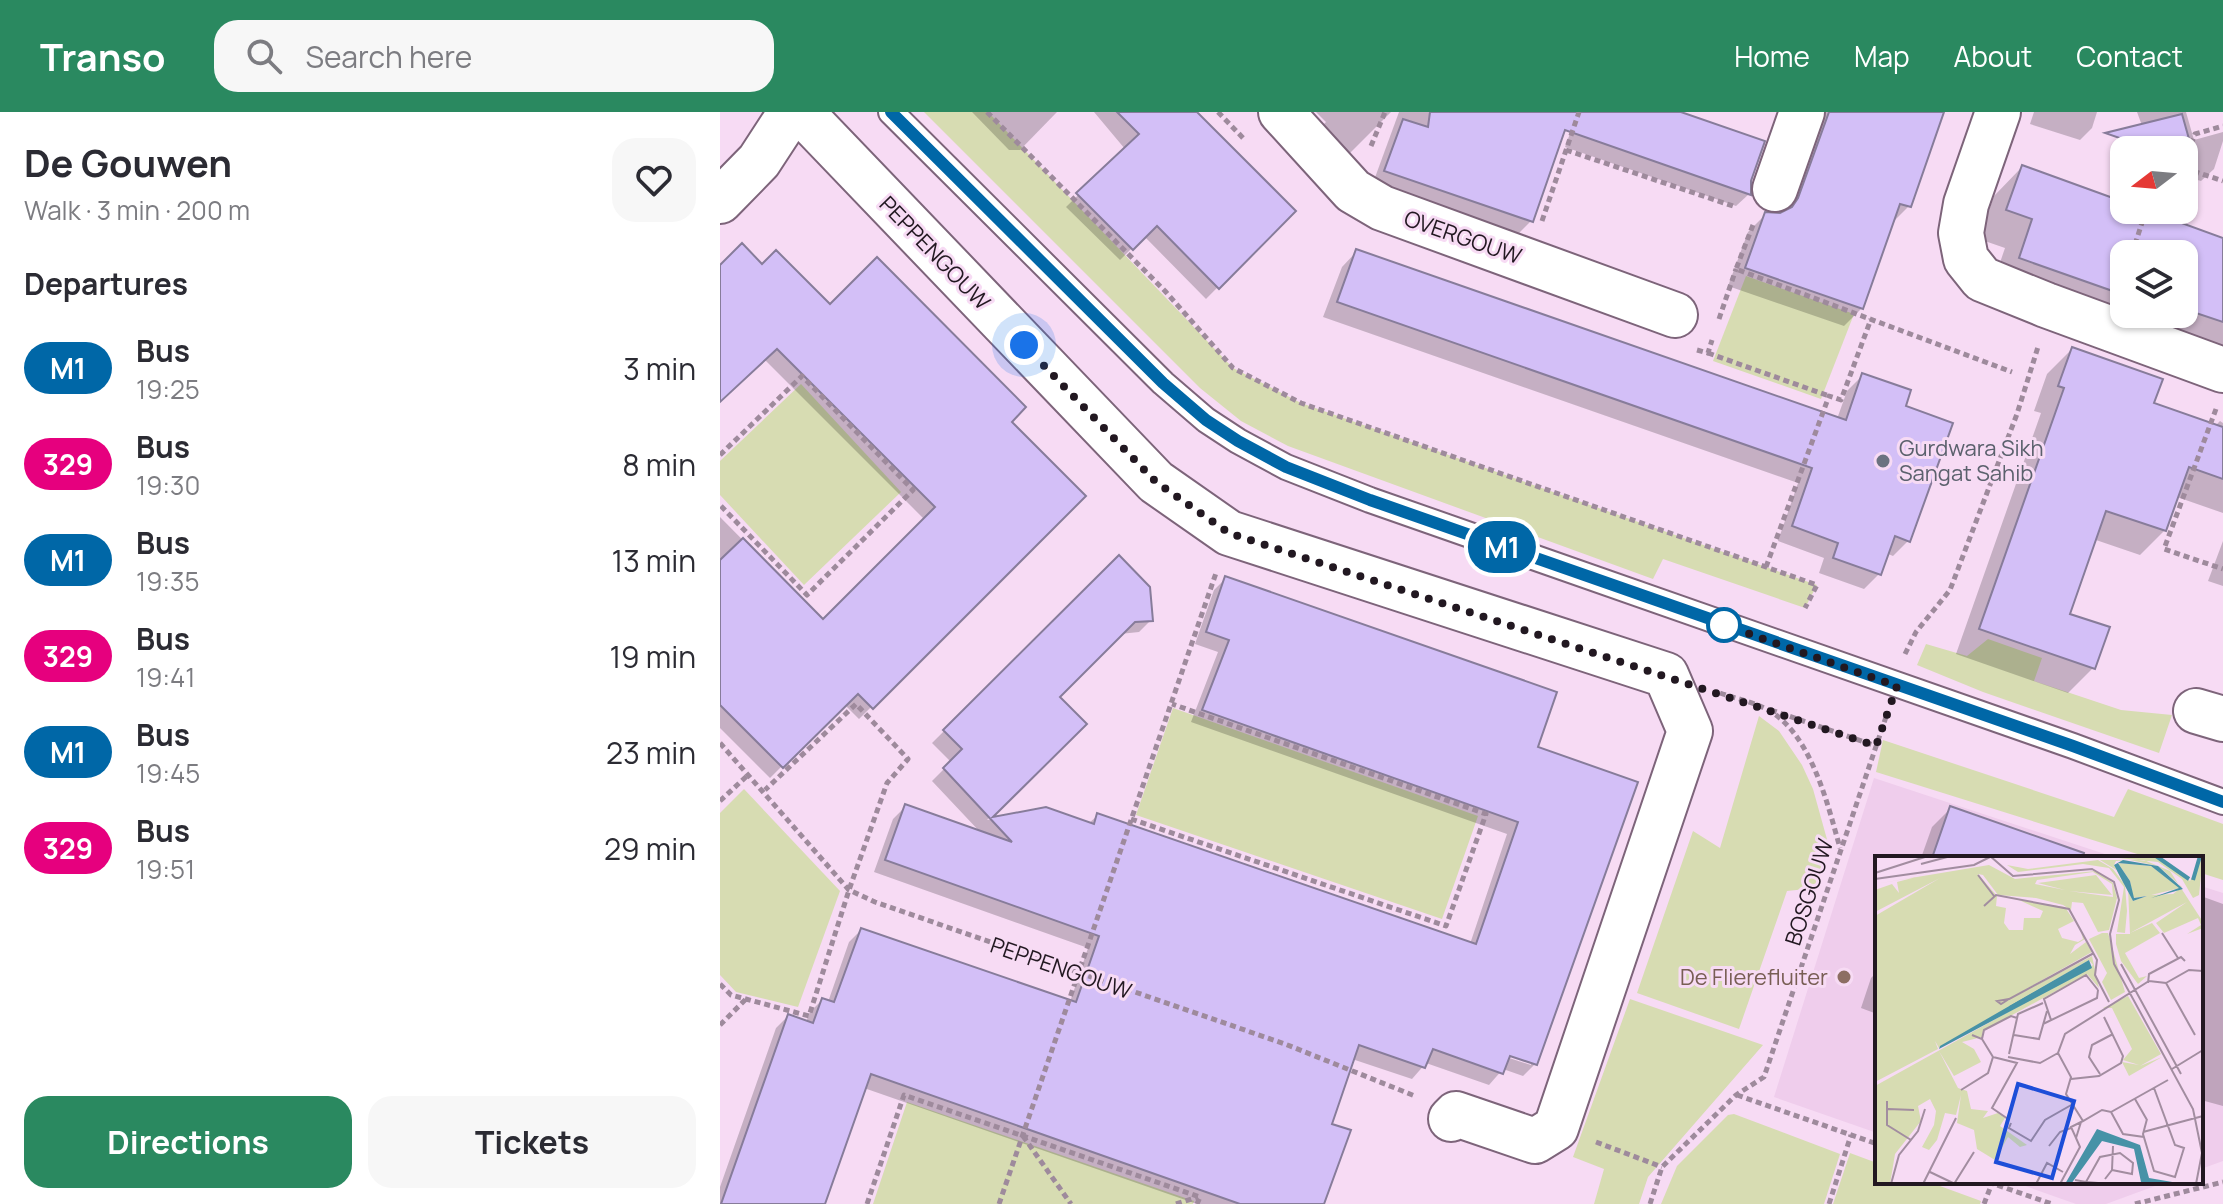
<!DOCTYPE html>
<html lang="en">
<head>
<meta charset="utf-8">
<style>
	:root { --surface:#fff; --page:#f7f7f7; --text:#2b2b33; --muted:#7c7c81; --accent:#2a8960 }
	body { margin:0; font-family:Manrope,sans-serif; background:var(--page); color:var(--text); height:100vh; display:flex; flex-direction:column; font-size:30px; white-space:nowrap }
	* { box-sizing:border-box; margin:0 }
	p { font-size:26px; color:var(--muted) }
	.icon { flex:none; width:44px; height:44px; fill:none; stroke:currentColor; stroke-width:2; stroke-linecap:round; stroke-linejoin:round }
	.map { position:relative; flex:1; overflow:hidden }
	.side { display:flex; flex-direction:column; background:var(--surface); width:720px }
	.side>* { flex:none }
	.badge { padding:0 16px; border-radius:26px; font-size:28px; line-height:52px }
	.needle { width:52px; rotate:254deg }
	.controls { position:absolute; left:1390px; top:24px; display:grid; gap:16px }
	.controls a { display:grid; place-items:center; width:88px; height:88px; border-radius:16px; background:var(--surface); box-shadow:0 2px 6px #0004; font-size:40px }
	.you { position:absolute; width:40px; height:40px; margin:-20px; border:6px solid #fff; border-radius:50%; background:#1a73e8; box-shadow:0 0 0 12px #1a73e833 }
	.map>.badge { position:absolute; translate:-50% -50%; box-shadow:0 0 0 4px #fff }
	h2 { padding:0 24px; font-size:30px; line-height:72px }
	.round { display:grid; place-items:center; flex:none; width:84px; height:84px; border-radius:24px; background:var(--page) }
	.summary { display:flex; align-items:center; justify-content:space-between; height:136px; padding:0 24px }
	h1 { font-size:38px; font-weight:700; line-height:60px }
	.button { display:flex; gap:16px; margin-top:auto; padding:16px 24px }
	.button a { flex:1; height:92px; border-radius:24px; background:var(--accent); color:#fff; font-size:32px; font-weight:700; line-height:92px; text-align:center }
	.button a+a { background:var(--page); color:var(--text) }
	ul { padding:0; list-style:none }
	li { display:flex; align-items:center; gap:24px; height:96px; padding:0 24px }
	li div { flex:1 }
	li b { display:block; font-size:30px }
	li em { font-style:normal }
	li .badge { min-width:88px; font-weight:700; text-align:center }
	header { display:flex; align-items:center; gap:48px; box-sizing:border-box; height:112px; padding:0 40px; background:var(--accent); color:#fff }
	header strong { font-size:38px }
	nav { display:flex; gap:44px; margin-inline-start:auto; font-size:28px }
	.search { width:560px; height:72px; background:var(--page); display:flex; align-items:center; gap:20px; box-sizing:border-box; padding:0 28px; border-radius:24px; color:var(--muted); font-size:30px }
	main { display:flex; flex:1; min-height:0 }
	.map>svg:first-child { display:block }
	.built { fill:#efcdec }
	.green { fill:#d7dcb2 }
	.shadow { fill:#0003; fill-rule:evenodd }
	.building { fill:#d3bff7; stroke:#877c9a; stroke-width:2 }
	.lines { fill:none; stroke-linecap:round; stroke-linejoin:round }
	.service-casing { stroke:#7d647a; stroke-width:28 }
	.minor-casing { stroke:#7d647a; stroke-width:48 }
	.path { stroke:#9e8a9c; stroke-width:5; stroke-dasharray:6 4; stroke-linecap:butt }
	.service { stroke:#fff; stroke-width:24 }
	.minor { stroke:#fff; stroke-width:44 }
	.line-casing { stroke:#fff; stroke-width:18 }
	.line { stroke:#0067a7; stroke-width:12 }
	.walk { stroke:#221821; stroke-width:8; stroke-dasharray:0 14.4 }
	.worship-dot { fill:#6b7280; stroke:#f7dbf4; stroke-width:3 }
	.stop-dot { fill:#fff; stroke:#0067a7; stroke-width:4 }
	.education-dot { fill:#8d6e63; stroke:#f7dbf4; stroke-width:3 }
	.labels { text-anchor:middle; dominant-baseline:central; stroke-width:6; stroke-linejoin:round; paint-order:stroke }
	.street-label { font-size:22px; fill:#221821; stroke:#f7dbf4 }
	.worship-label { font-size:22px; fill:#5b616d; stroke:#f7dbf4; text-anchor:start }
	.education-label { font-size:22px; fill:#785e54; stroke:#f7dbf4; text-anchor:end }
	.inset-river { fill:none; stroke:#4792a7; stroke-width:4 }
	.inset-road { fill:none; stroke:#a28da0; stroke-width:2 }
	.view { fill:#1d4ed8; fill-opacity:0.15; stroke:#1d4ed8; stroke-width:4 }
	.inset-edge { fill:none; stroke:#221821; stroke-width:4 }
</style>
</head>
<body>
<header>
<strong>Transo</strong>
<div class="search"><svg class="icon" aria-label="search" viewBox="0 0 24 24"><circle cx="10" cy="10" r="6"/><path d="M15 15l6 6"/></svg>Search here</div>
<nav><a>Home</a><a>Map</a><a>About</a><a>Contact</a></nav>
</header>
<main>
<section class="side">
<div class="summary"><div><h1>De Gouwen</h1><p>Walk · 3 min · 200 m</p></div><a class="round"><svg class="icon" aria-label="heart" viewBox="0 0 24 24"><path d="M12 20l-8-8c-3-5 5-10 8-4 3-6 11-1 8 4z"/></svg></a></div>
<h2>Departures</h2>
<ul>
<li><span class="badge" style="background:#0067a7;color:#fff">M1</span><div><b>Bus</b><p>19:25</p></div><em>3 min</em></li>
<li><span class="badge" style="background:#e6007e;color:#fff">329</span><div><b>Bus</b><p>19:30</p></div><em>8 min</em></li>
<li><span class="badge" style="background:#0067a7;color:#fff">M1</span><div><b>Bus</b><p>19:35</p></div><em>13 min</em></li>
<li><span class="badge" style="background:#e6007e;color:#fff">329</span><div><b>Bus</b><p>19:41</p></div><em>19 min</em></li>
<li><span class="badge" style="background:#0067a7;color:#fff">M1</span><div><b>Bus</b><p>19:45</p></div><em>23 min</em></li>
<li><span class="badge" style="background:#e6007e;color:#fff">329</span><div><b>Bus</b><p>19:51</p></div><em>29 min</em></li>
</ul>
<div class="button"><a>Directions</a><a>Tickets</a></div>
</section>
<div class="map">
<svg width="1503" height="1092" viewBox="0 0 1503 1092">
	<rect width="100%" height="100%" fill="#f7dbf4"/>
	<g class="built">
		<polygon points="1154,666 1397,746 1157,746 1157,1021 1054,985"/>
		<polygon points="1481,774 1503,781 1503,1049 1481,1057"/>
		<polygon points="1294,1070 1446,1070 1386,1092 1356,1092"/>
	</g>
	<g class="green">
		<polygon points="204,0 268,0 513,256 581,291 1097,473 1085,496 943,447 933,467 568,334 521,309 480,276"/>
		<polygon points="1026,164 1134,202 1101,287 993,249"/>
		<polygon points="81,272 181,380 84,473 0,383 0,349"/>
		<polygon points="1268,527 1322,546 1314,569 1401,598 1452,603 1439,641 1263,580 1197,553 1206,532 1247,544"/>
		<polygon points="453,596 758,704 722,807 416,703"/>
		<polygon points="1039,604 1059,619 1082,653 1093,677 1108,731 1095,776 1067,779 1019,917 917,881 973,719 1000,736"/>
		<polygon points="1163,628 1394,705 1408,677 1503,712 1503,768 1481,761 1481,746 1430,746 1156,660"/>
		<polygon points="24,677 120,779 78,895 16,880 0,863 0,701"/>
		<polygon points="910,887 1043,933 928,1065 919,1092 874,1092 884,1057 853,1045"/>
		<polygon points="187,990 474,1089 473,1092 153,1092"/>
		<polygon points="1014,1002 1120,1042 1104,1092 941,1092 957,1054 1008,1003"/>
		<polygon points="1130,1041 1157,1051 1157,1070 1209,1070 1261,1089 1260,1092 1113,1092"/>
	</g>
	<g class="shadow">
		<polygon points="252,0 337,0 300,38 289,38"/>
		<polygon points="374,0 474,0 573,99 486,187 424,124 400,148 346,95 405,37"/>
		<polygon points="596,0 671,0 629,42 602,14 606,10"/>
		<polygon points="679,0 850,0 811,109 799,121 653,71"/>
		<polygon points="858,0 959,0 1029,68 1029,82 1016,94 845,35"/>
		<polygon points="1082,0 1222,0 1189,94 1171,112 1142,196 1124,214 1008,174 1028,120 1046,102 1062,103 1088,28"/>
		<polygon points="1314,0 1377,0 1372,16 1360,28 1310,12"/>
		<polygon points="1417,0 1466,0 1474,28 1503,20 1503,29 1494,57 1481,69 1464,64 1464,38 1431,38"/>
		<path d="M1302,55L1404,92V98H1421L1503,127V248L1272,174L1285,136L1259,127L1274,84ZM1404,142H1464V202H1404Z"/>
		<polygon points="637,139 1117,307 1127,279 1143,263 1184,296 1189,428 1173,444 1166,441 1159,462 1144,477 1099,461 1104,446 1058,429 1078,371 603,205 622,155"/>
		<polygon points="42,155 110,194 289,310 363,384 139,607 124,592 50,666 0,616 0,405 103,509 205,408 44,247 0,290 0,156"/>
		<polygon points="1352,237 1431,292 1495,314 1500,309 1503,311 1503,401 1457,385 1445,418 1420,443 1373,427 1347,503 1373,556 1348,581 1236,542 1321,301 1314,299 1327,262"/>
		<polygon points="1503,429 1503,474 1488,469"/>
		<path d="M399,445L431,508L419,520L400,522L337,585L364,612L267,708L326,697L368,712L378,703L750,832L787,722L471,610L498,540L475,532L494,478L506,466L815,636V952L803,964L783,957L769,973L706,951L692,967L632,947L609,1013L602,1091L605,1092H477L144,976L103,1092H0V1075L56,916L68,904L86,910L90,900L102,888L108,890L129,830L141,818L350,890L368,836L154,760L173,707L185,695L261,721L212,669L231,650L212,631ZM781,939L811,949V953L780,943Z"/>
		<polygon points="1231,696 1373,746 1201,746 1212,715"/>
		<polygon points="1481,784 1503,792 1503,994 1481,988"/>
		<polygon points="1157,860 1157,902 1141,896 1151,866"/>
	</g>
	<g class="building">
		<polygon points="397,0 477,0 576,99 499,177 437,114 413,138 356,81 419,22"/>
		<polygon points="710,0 961,0 1045,29 1031,69 1031,83 845,18 813,110 664,59 683,7 708,15"/>
		<polygon points="1109,0 1224,0 1191,95 1180,92 1143,197 1025,156 1045,100 1060,101 1072,95 1078,86"/>
		<polygon points="1462,2 1476,52 1464,48 1464,38 1434,38 1385,21"/>
		<polygon points="1302,53 1404,90 1404,98 1426,98 1503,126 1503,210 1464,197 1464,142 1404,142 1404,183 1299,146 1312,107 1286,98"/>
		<polygon points="22,131 42,152 56,138 110,192 157,145 306,295 292,310 366,384 153,597 138,582 63,656 0,593 0,448 23,426 103,507 215,395 57,237 0,290 0,153"/>
		<polygon points="636,137 1126,308 1142,261 1191,278 1186,294 1233,311 1190,430 1175,424 1161,463 1113,446 1118,431 1072,414 1092,356 617,190"/>
		<polygon points="1352,235 1443,267 1434,291 1503,315 1503,367 1469,355 1446,419 1386,399 1350,502 1390,515 1375,557 1259,517 1344,276 1338,274"/>
		<polygon points="399,443 430,475 433,509 415,510 340,585 367,612 273,705 326,695 374,712 377,701 756,832 798,710 482,598 509,528 486,520 505,464 837,580 818,635 918,670 817,953 790,944 783,962 713,937 705,956 639,933 612,1012 631,1018 604,1092 520,1092 151,962 105,1092 1,1092 68,902 93,911 102,886 114,890 141,816 356,890 379,824 165,748 185,692 292,730 223,656 242,637 223,618"/>
		<polygon points="1230,694 1364,741 1363,746 1212,746"/>
	</g>
	<g class="lines">
		<defs>
			<polyline id="service" points="171,0 443,271 486,308 518,329 566,355 650,388 1353,634 1503,690"/>
			<g id="minor">
				<polyline points="81,0 436,370 509,421 946,563 970,619 836,1016 815,1029 736,1002 731,1007"/>
				<polyline points="561,0 633,79 662,96 955,203"/>
				<polyline points="1278,0 1246,92 1241,121 1246,147 1262,167 1326,193 1503,258"/>
				<polyline points="1055,77 1082,0"/>
				<polyline points="0,89 39,49 71,0"/>
				<polyline points="1476,599 1503,607"/>
			</g>
		</defs>
		<use href="#service" class="service-casing"/>
		<use href="#minor" class="minor-casing"/>
		<g class="path">
			<polyline points="267,0 445,179 513,256 581,291 1097,473 1085,496"/>
			<polyline points="498,0 525,28"/>
			<polyline points="651,34 665,0"/>
			<polyline points="846,38 1016,95"/>
			<polyline points="1464,51 1475,22 1503,14"/>
			<polyline points="1464,56 1503,69"/>
			<polyline points="822,109 859,0"/>
			<polyline points="1033,113 1016,157 1292,260"/>
			<polyline points="1412,142 1426,98"/>
			<polyline points="999,207 1016,157"/>
			<polyline points="977,238 988,241 992,228"/>
			<polyline points="988,241 1109,284"/>
			<polyline points="1496,297 1444,437 1503,457"/>
			<polyline points="0,343 82,264 193,378 87,483 0,393"/>
			<polyline points="1046,455 1109,284 1121,288 1151,207"/>
			<polyline points="1185,542 1196,520 1230,478 1297,302 1318,235"/>
			<path d="M1000,581C1014,586 1029,589 1042,595C1090,616 1107,690 1120,736"/>
			<polyline points="1051,598 1156,634"/>
			<polyline points="0,631 129,778 155,790 565,932 695,984"/>
			<polyline points="0,689 29,662"/>
			<polyline points="411,707 726,814 766,702 452,592"/>
			<polyline points="0,872 11,883 89,904 129,778 167,671 188,647 136,592 45,678"/>
			<polyline points="0,913 26,887"/>
			<polyline points="1017,983 1157,1032"/>
			<polyline points="303,1024 351,1092"/>
			<polyline points="876,1030 942,1055"/>
			<polyline points="1268,1070 1332,1092"/>
			<polyline points="147,1092 184,983 480,1085 477,1092"/>
			<polyline points="279,1092 496,461"/>
			<polyline points="456,1092 478,1085"/>
			<polyline points="930,1092 942,1055 1016,983 1044,965 1167,602"/>
			<polyline points="1109,1092 1131,1023"/>
			<polyline points="1264,1092 1272,1071"/>
			<polyline points="1415,1092 1503,1070"/>
		</g>
		<use href="#service" class="service"/>
		<use href="#minor" class="minor"/>
	</g>
	<g class="lines">
		<defs>
			<polyline id="line" points="171,0 443,271 486,308 518,329 566,355 650,388 1353,634 1503,690"/>
		</defs>
		<use href="#line" class="line-casing"/>
		<use href="#line" class="line"/>
		<polyline class="walk" points="304,233 436,370 509,421 1156,634 1177,574 1004,513"/>
	</g>
	<circle class="worship-dot" cx="1163" cy="349" r="8"/>
	<circle class="stop-dot" cx="1004" cy="513" r="16"/>
	<circle class="education-dot" cx="1124" cy="865" r="8"/>
	<g class="labels">
		<g class="street-label">
			<text transform="translate(743 125) rotate(19)">OVERGOUW</text>
			<text transform="translate(215 141) rotate(46)">PEPPENGOUW</text>
			<text transform="translate(1089 780) rotate(-72)">BOSGOUW</text>
			<text transform="translate(341 856) rotate(19)">PEPPENGOUW</text>
		</g>
		<g class="worship-label">
			<text x="1179" y="336">Gurdwara Sikh<tspan x="1179" dy="25">Sangat Sahib</tspan></text>
		</g>
		<g class="education-label">
			<text x="1108" y="865">De Flierefluiter</text>
		</g>
	</g>
	<g transform="translate(1155 744)">
		<rect width="328" height="328" fill="#f7dbf4"/>
		<path d="M224,0H285L315,25L328,0L324,39L318,42L307,23L283,6ZM223,4L238,13L250,29L252,55L250,77L242,76L249,31L234,12L208,8L143,16L132,9L153,13ZM225,4H269L295,15L328,66V72L312,78L326,69L323,62L289,77L281,67L312,46L255,77L277,67L285,77L250,97L264,122L272,120L263,128L246,105L241,88V78H255L253,32L243,15ZM255,4L283,10L307,31L298,38L276,39L305,32L276,10L243,7L255,25L258,42L272,40L258,45L239,9L241,5ZM114,9L140,23L221,15L238,27L242,42L234,74L223,76L208,47L197,46L196,54L188,49L161,42L123,39L108,19L103,18L122,40L121,50L131,52L129,67L134,74H148L149,62H165L168,55L144,44L190,51L199,65L183,73L187,82L203,86L208,83L206,76L210,83L200,89L195,98L211,86L217,96L123,149L217,100L224,132L212,118L108,175L107,181L87,186L99,193L106,206L79,220L64,195L83,232L92,235L96,253L113,255L108,262L123,257L130,262L125,270L152,289L145,291L133,281L120,304L102,293L99,274L82,267L86,239L81,259L70,257L62,284L54,294L47,291L59,269L61,255L55,243L43,250L46,265L20,298L15,328H0V230L218,109L214,104L64,192L60,185L63,193L0,226V60L65,22L0,56V34L17,28L24,37L22,26L41,21L0,28ZM218,16L237,28L238,41L194,35L237,39L221,19L163,27L190,34L160,28L162,24ZM227,77H233L250,136L236,144L227,126L232,117L214,83ZM253,140L286,198L265,210L287,201L254,220L247,206L264,209L248,204L257,193L237,152H228Z" fill="#d7dcb2" fill-rule="evenodd"/>
		<path d="M248,4L283,10L308,33L276,42L304,32L276,10L243,7L255,25L259,42L272,40L258,45L239,9ZM214,104L217,112L64,193L65,190ZM222,273L265,289L274,322L309,328L266,326L259,293L227,285L196,328H190Z" fill="#4792a7"/>
		<path class="inset-river" d="M281,0L314,23M318,24L325,0M135,152L183,125"/>
		<path class="inset-road" d="M115,0L138,20L217,13L239,26L244,44L235,78L239,108L318,253L327,297L321,328M46,8L76,0M0,17L53,0M103,19L119,40M0,23L99,9L117,0M109,50L121,39L194,53L222,104L220,119L234,146M287,77L303,102M246,108L306,218M273,127L274,118L306,101L310,105M291,127L314,114L328,115M134,143L122,145L126,148L134,143L177,120L219,97M176,164L169,143L211,119L223,134M168,168L222,142L223,134M97,179L107,183L118,201M139,179L164,183L172,155M107,183L109,174L136,160L142,162M134,198L143,158L168,147M133,201L165,207L183,197M297,213L328,194M225,218L214,201L217,189L238,178M196,223L224,220L246,207L248,200L229,161M86,234L113,217L118,201L142,207L117,252L133,263M260,243L272,264M12,245V269L36,284M13,253L39,254M236,256L248,278L269,281M272,263L268,278L279,315L300,321L309,292L300,289L279,232M208,265L191,238L196,221L183,197L190,178L274,125L291,127L320,179M206,266L201,282L196,271L208,265L227,254L236,256L293,224M136,267L134,272L156,285L170,264L198,248M268,276L328,260M174,290L185,276L196,272M55,316L78,327M230,323L237,314L238,290M200,324L211,326L225,301L245,297L258,307L257,318L237,314M211,326L235,328M16,328L24,299L43,275L50,253M48,328L81,262M79,328L99,296M161,328L172,307L188,316M185,328L205,291L201,282"/>
		<path class="view" d="M143,228L199,245L177,322L121,306Z"/>
		<rect width="328" height="328" class="inset-edge"/>
	</g>
</svg>
<div class="controls">
<a><svg class="needle" viewBox="-14 -14 28 28"><path d="M0-13l5 13h-10z" fill="#e53935"/><path d="M0 13l5-13h-10z" fill="#7c7c81"/></svg></a>
<a><svg class="icon" aria-label="layers" viewBox="0 0 24 24"><path d="M12 4l9 5-9 5-9-5zM3 14l9 5 9-5"/></svg></a>
</div>
<div class="you" style="left:304px;top:233px"></div>
<b class="badge" style="left:782px;top:435px;background:#0067a7;color:#fff">M1</b>
</div>
</main>
</body>
</html>
